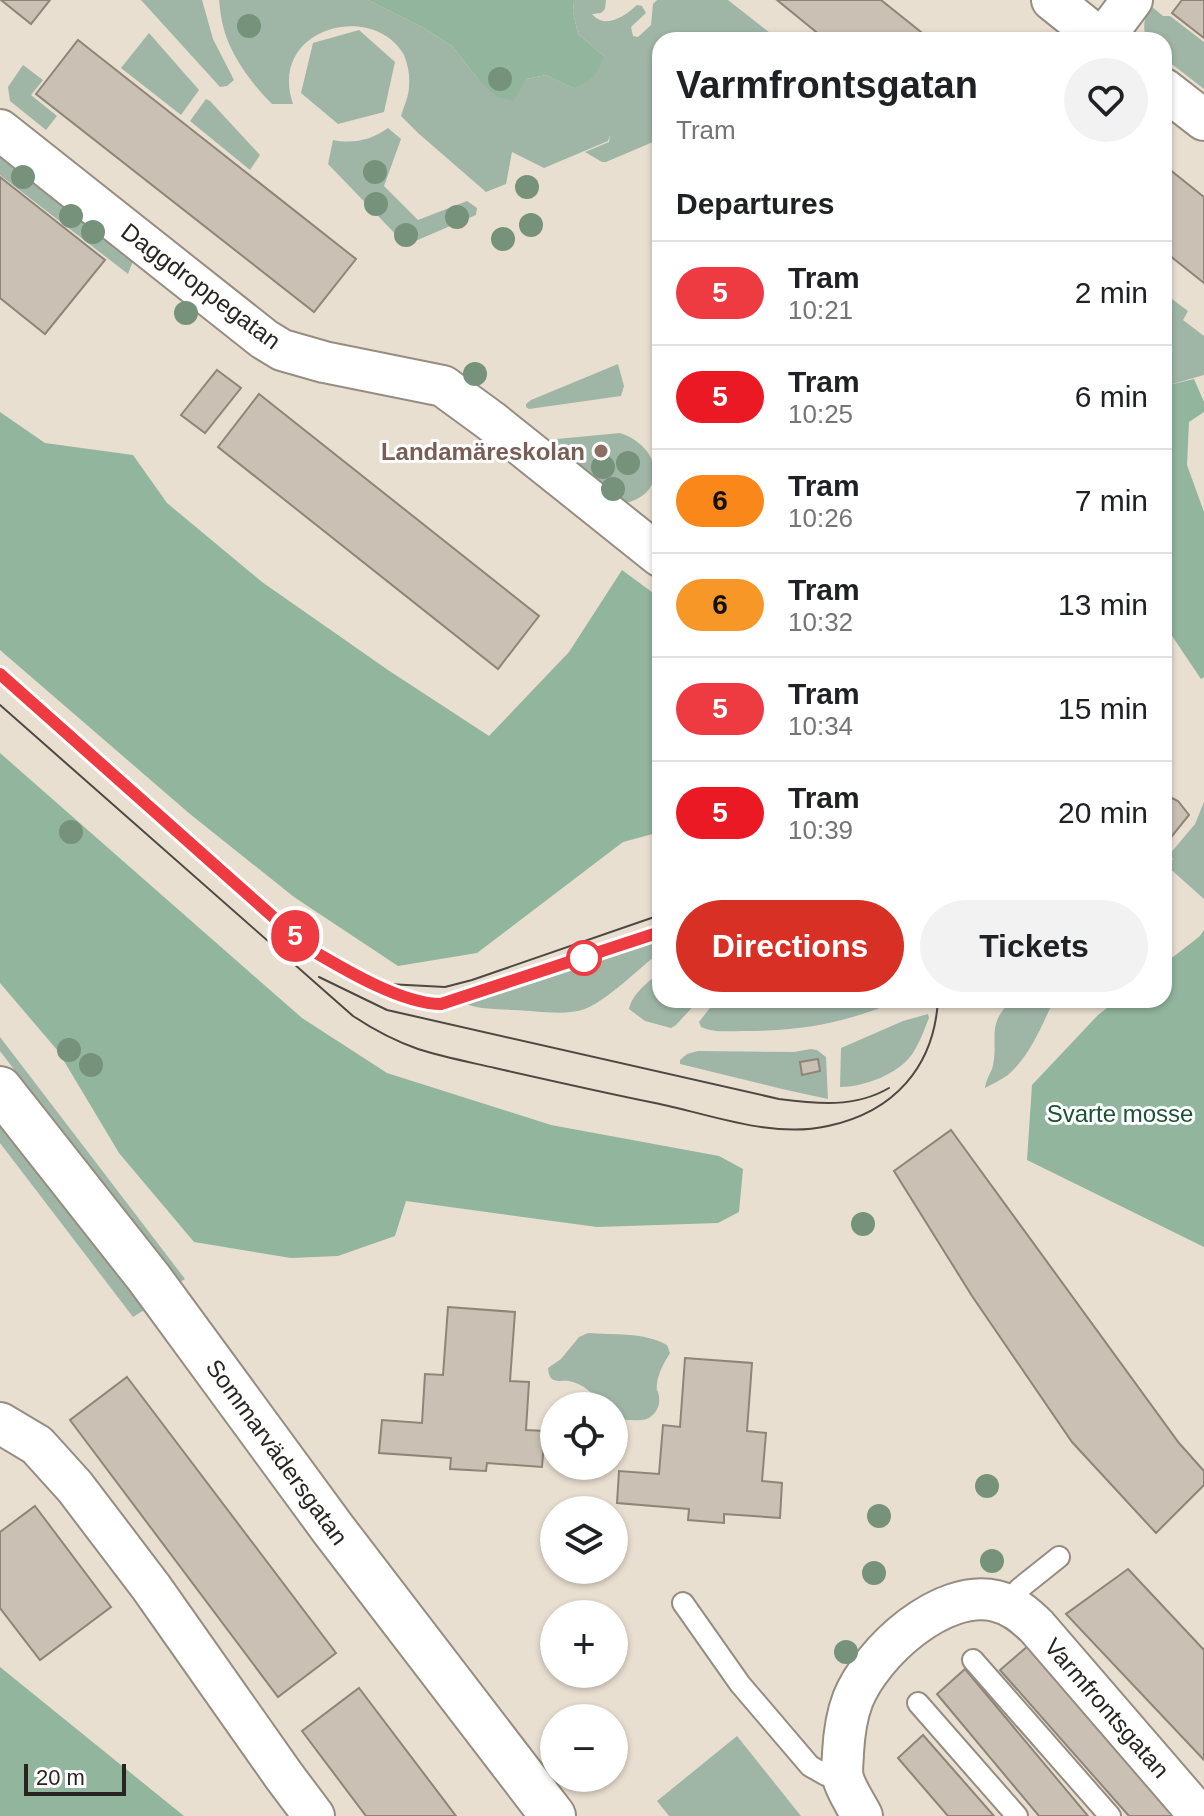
<!DOCTYPE html>
<html lang="en">
<head>
<meta charset="utf-8">
<style>
	:root { --surface:#fff; --page:#f2f2f2; --text:#202124; --muted:#757577; --line:#e0e0e0; --accent:#d93025 }
	body { margin:0; font-family:Helvetica,sans-serif; background:var(--page); color:var(--text); height:100vh; display:flex; flex-direction:column; font-size:30px; white-space:nowrap }
	* { box-sizing:border-box; margin:0 }
	p { font-size:26px; color:var(--muted) }
	.icon { flex:none; width:44px; height:44px; fill:none; stroke:currentColor; stroke-width:2; stroke-linecap:round; stroke-linejoin:round }
	.map { position:relative; flex:1; overflow:hidden }
	.sheet { position:absolute; left:652px; top:32px; width:520px; height:976px; display:flex; flex-direction:column; background:var(--surface); border-radius:24px; box-shadow:0 2px 6px #0004 }
	.sheet>* { flex:none }
	.badge { padding:0 16px; border-radius:26px; font-size:28px; line-height:52px }
	.tools { position:absolute; left:540px; top:1392px; display:grid; gap:16px }
	.tools a { display:grid; place-items:center; width:88px; height:88px; border-radius:50%; background:var(--surface); box-shadow:0 2px 6px #0004; font-size:40px }
	.scale { position:absolute; left:24px; bottom:20px; width:102px; box-sizing:border-box; padding-left:8px; border:4px solid #28241f; border-top:0; font-size:22px; line-height:28px; white-space:nowrap; color:#28241f; -webkit-text-stroke:6px #fff; paint-order:stroke }
	.map>.badge { position:absolute; translate:-50% -50%; box-shadow:0 0 0 4px #fff }
	h2 { padding:0 24px; font-size:30px; line-height:72px }
	.round { display:grid; place-items:center; flex:none; width:84px; height:84px; border-radius:42px; background:var(--page) }
	.headline { display:flex; align-items:center; justify-content:space-between; height:136px; padding:0 24px }
	h1 { font-size:38px; font-weight:800; line-height:60px }
	.action { display:flex; gap:16px; margin-top:auto; padding:16px 24px }
	.action a { flex:1; height:92px; border-radius:48px; background:var(--accent); color:#fff; font-size:32px; font-weight:800; line-height:92px; text-align:center }
	.action a+a { background:var(--page); color:var(--text) }
	ul { padding:0; list-style:none }
	li { display:flex; align-items:center; gap:24px; height:104px; padding:0 24px; border-top:2px solid var(--line) }
	li div { flex:1 }
	li b { display:block; font-size:30px }
	li em { font-style:normal }
	li .badge { min-width:88px; font-weight:700; text-align:center }
	.map>svg:first-child { display:block }
	.green { fill:#9fb6a7 }
	.forest { fill:#92b59e }
	.building { fill:#cac1b4; stroke:#8e8579; stroke-width:2 }
	.lines { fill:none; stroke-linecap:round; stroke-linejoin:round }
	.service-casing { stroke:#968d81; stroke-width:24 }
	.minor-casing { stroke:#968d81; stroke-width:44 }
	.tertiary-casing { stroke:#968d81; stroke-width:48 }
	.service { stroke:#fff; stroke-width:20 }
	.minor { stroke:#fff; stroke-width:40 }
	.tertiary { stroke:#fff; stroke-width:44 }
	.tram { stroke:#4d4841; stroke-width:2 }
	.tree { fill:#76927b }
	.line-casing { stroke:#fff; stroke-width:18 }
	.line { stroke:#ee3a41; stroke-width:12 }
	.education-dot { fill:#8d6e63; stroke:#fff; stroke-width:3 }
	.stop-dot { fill:#fff; stroke:#ee3a41; stroke-width:4 }
	.labels { text-anchor:middle; dominant-baseline:central; stroke-width:6; stroke-linejoin:round; paint-order:stroke }
	.street-label { font-size:24px; fill:#28241f; stroke:#fff }
	.education-label { font-size:24px; font-weight:bold; fill:#785e54; stroke:#fff; text-anchor:end }
	.park-label { font-size:24px; fill:#195334; stroke:#fff }
</style>
</head>
<body>
<div class="map">
<svg width="1204" height="1816" viewBox="0 0 1204 1816">
	<rect width="100%" height="100%" fill="#e8dfd1"/>
	<g class="green">
		<polygon points="141,0 202,0 213,39 234,80 227,86 220,87"/>
		<path d="M219,0H368L422,27L452,46L478,79H526L546,75L573,88L604,56L578,34L573,12L574,0H606L605,9L601,13L592,14C605,30 625,16 637,5L642,6L646,13L631,27L633,36L638,37L651,25L653,4L657,0H728L779,40H660V139L606,162H602L585,152L609,142L610,135L608,141L544,168L512,152L506,184L486,192L418,133L401,116C404,106 409,96 409,86C410,75 408,65 404,55C373,0 267,28 293,104H272C251,83 230,55 223,26C221,18 220,9 219,0Z"/>
		<path d="M1151,6L1163,16H1170L1204,42V89L1164,58V40H1147C1142,27 1144,18 1151,6Z"/>
		<polygon points="359,30 395,62 384,112 338,124 301,93 313,43"/>
		<polygon points="149,33 199,90 181,115 121,68"/>
		<polygon points="23,65 43,80 31,95 57,116 46,130 10,101 8,87"/>
		<polygon points="206,99 210,101 260,155 250,170 190,121"/>
		<path d="M388,128L401,139L384,186L418,220L467,201L477,208L476,215L406,245L328,164L333,140C354,144 371,140 388,128Z"/>
		<polygon points="0,152 133,261 128,274 0,175"/>
		<polygon points="1164,293 1188,311 1183,320 1204,336 1204,375 1169,385 1164,378"/>
		<polygon points="618,364 624,386 621,396 529,409 526,407 526,404 531,400"/>
		<path d="M620,433C663,447 669,497 620,504L547,446L557,439Z"/>
		<polygon points="1204,802 1204,899 1167,866 1173,859 1169,855 1195,824"/>
		<path d="M660,925V952C642,966 605,1002 585,1009C566,1016 535,1011 515,1010C498,1009 475,1010 460,1001L459,996Z"/>
		<path d="M660,972V1000H699L676,1025L671,1028L645,1021L629,1009C632,994 649,981 660,972Z"/>
		<path d="M719,1000H900C846,1023 802,1031 744,1031C730,1031 714,1033 701,1027L699,1022L709,1009Z"/>
		<path d="M1013,1000H1052V1004C1041,1028 1028,1058 1008,1075C1001,1080 992,1084 985,1088C986,1080 989,1076 992,1069C1000,1041 984,1024 1013,1000Z"/>
		<path d="M928,1014L929,1018C924,1030 920,1042 913,1053C899,1074 864,1087 840,1087L841,1048L903,1021Z"/>
		<polygon points="0,1037 185,1279 177,1284 0,1051"/>
		<polygon points="811,1049 817,1050 826,1057 828,1099 782,1089 680,1064 680,1060 687,1054 698,1051 794,1052"/>
		<polygon points="0,1114 149,1307 133,1317 0,1143"/>
		<path d="M588,1333C613,1335 644,1332 667,1345L670,1353C664,1363 658,1373 657,1384C656,1394 658,1387 659,1397C661,1408 652,1420 641,1420C632,1421 623,1419 614,1419V1406H602C594,1394 584,1384 569,1381C564,1380 559,1382 554,1380C549,1378 549,1374 548,1368L561,1359L579,1337Z"/>
		<polygon points="737,1736 801,1816 669,1816 657,1801"/>
	</g>
	<g class="forest">
		<path d="M368,0H574L573,12L578,34L604,56C598,74 591,82 573,88L546,75L526,79L514,101L497,97L478,79L452,46L422,27Z"/>
		<polygon points="1164,378 1169,385 1194,379 1204,402 1204,412 1189,422 1187,465 1204,512 1204,677 1201,679 1164,624"/>
		<polygon points="0,412 45,443 133,455 167,503 262,582 388,670 489,736 569,652 622,570 660,598 660,832 623,842 477,953 398,966 294,897 190,814 0,650"/>
		<polygon points="0,753 302,1018 387,1073 551,1125 719,1156 743,1169 739,1212 718,1223 597,1227 406,1201 395,1236 338,1256 291,1258 194,1242 119,1153 58,1051 0,983"/>
		<polygon points="1204,930 1204,1247 1027,1160 1032,1085 1098,1015 1117,1000 1164,1000 1164,964 1200,936"/>
		<polygon points="0,1667 184,1816 0,1816"/>
	</g>
	<g class="building">
		<polygon points="1,0 50,0 31,24"/>
		<polygon points="777,0 881,0 931,40 826,40"/>
		<polygon points="1182,0 1204,0 1204,38 1172,13"/>
		<polygon points="78,40 356,259 314,312 36,94"/>
		<polygon points="1164,165 1204,197 1204,283 1164,251"/>
		<polygon points="0,177 105,260 45,334 0,298"/>
		<polygon points="217,370 241,388 205,433 181,415"/>
		<polygon points="259,394 539,616 498,669 218,447"/>
		<polygon points="1164,794 1178,801 1189,815 1164,846"/>
		<polygon points="818,1059 820,1071 802,1075 800,1062"/>
		<polygon points="951,1130 1179,1443 1204,1471 1204,1485 1156,1533 1072,1442 972,1296 894,1171"/>
		<polygon points="448,1307 515,1312 510,1381 529,1382 526,1430 545,1431 542,1467 487,1463 486,1471 450,1469 451,1458 379,1453 382,1420 422,1423 425,1374 443,1375"/>
		<polygon points="685,1358 752,1363 747,1431 766,1433 762,1481 782,1483 780,1518 724,1514 724,1523 688,1520 689,1509 617,1503 619,1471 659,1474 663,1425 680,1427"/>
		<polygon points="127,1377 336,1653 278,1697 70,1420"/>
		<polygon points="35,1506 111,1607 40,1660 0,1608 0,1532"/>
		<polygon points="1128,1569 1204,1650 1204,1760 1066,1614"/>
		<polygon points="1028,1646 1178,1816 1129,1816 1000,1670"/>
		<polygon points="965,1669 1088,1816 1039,1816 937,1694"/>
		<polygon points="359,1688 456,1816 366,1816 302,1731"/>
		<polygon points="923,1735 994,1816 948,1816 898,1758"/>
	</g>
	<g class="lines">
		<defs>
			<g id="service">
				<polyline points="683,1603 740,1684 810,1766 826,1775 842,1777"/>
				<polyline points="1010,1606 1019,1589 1059,1557"/>
				<polyline points="973,1660 1110,1816"/>
				<polyline points="918,1703 1017,1816"/>
			</g>
			<g id="minor">
				<polyline points="1052,0 1102,40"/>
				<polyline points="1102,40 1132,0"/>
				<polyline points="1164,89 1204,120"/>
				<polyline points="0,130 264,339 282,350 324,362 443,386 491,421 660,556"/>
				<polyline points="0,1423 37,1445 75,1487 151,1587 284,1776 314,1816"/>
				<path d="M862,1816C856,1804 846,1790 843,1778C841,1770 843,1760 843,1753C844,1734 846,1717 853,1699C872,1652 942,1588 996,1601C1013,1605 1025,1615 1037,1627L1200,1816"/>
			</g>
			<polyline id="tertiary" points="0,1089 149,1278 333,1529 553,1816"/>
		</defs>
		<use href="#service" class="service-casing"/>
		<use href="#minor" class="minor-casing"/>
		<use href="#tertiary" class="tertiary-casing"/>
		<use href="#service" class="service"/>
		<use href="#minor" class="minor"/>
		<use href="#tertiary" class="tertiary"/>
		<g class="tram">
			<path d="M0,673L308,948C342,968 401,1004 441,1004L660,932"/>
			<path d="M0,705L353,1016C374,1030 395,1041 418,1049C443,1057 469,1062 495,1068C548,1080 601,1092 655,1103C710,1114 771,1139 828,1126C894,1112 934,1067 938,1000"/>
			<path d="M319,977L387,1010L779,1099C817,1104 855,1108 889,1088"/>
			<polyline points="388,984 445,987 472,980 660,915"/>
		</g>
	</g>
	<g class="tree">
		<circle cx="249" cy="26" r="12"/>
		<circle cx="500" cy="79" r="12"/>
		<circle cx="375" cy="172" r="12"/>
		<circle cx="23" cy="177" r="12"/>
		<circle cx="527" cy="187" r="12"/>
		<circle cx="376" cy="204" r="12"/>
		<circle cx="71" cy="216" r="12"/>
		<circle cx="457" cy="217" r="12"/>
		<circle cx="531" cy="225" r="12"/>
		<circle cx="93" cy="232" r="12"/>
		<circle cx="406" cy="235" r="12"/>
		<circle cx="503" cy="239" r="12"/>
		<circle cx="186" cy="313" r="12"/>
		<circle cx="475" cy="374" r="12"/>
		<circle cx="628" cy="463" r="12"/>
		<circle cx="603" cy="467" r="12"/>
		<circle cx="613" cy="489" r="12"/>
		<circle cx="71" cy="832" r="12"/>
		<circle cx="69" cy="1050" r="12"/>
		<circle cx="91" cy="1065" r="12"/>
		<circle cx="863" cy="1224" r="12"/>
		<circle cx="987" cy="1486" r="12"/>
		<circle cx="879" cy="1516" r="12"/>
		<circle cx="992" cy="1561" r="12"/>
		<circle cx="874" cy="1573" r="12"/>
		<circle cx="846" cy="1652" r="12"/>
	</g>
	<g class="lines">
		<defs>
			<path id="line" d="M0,674L308,948C342,968 401,1004 441,1004L660,932"/>
		</defs>
		<use href="#line" class="line-casing"/>
		<use href="#line" class="line"/>
	</g>
	<circle class="education-dot" cx="601" cy="451" r="8"/>
	<circle class="stop-dot" cx="584" cy="958" r="16"/>
	<g class="labels">
		<g class="street-label">
			<text transform="translate(201 286) rotate(37)">Daggdroppegatan</text>
			<text transform="translate(277 1452) rotate(54)">Sommarvädersgatan</text>
			<text transform="translate(1107 1708) rotate(49)">Varmfrontsgatan</text>
		</g>
		<g class="education-label">
			<text x="585" y="451">Landamäreskolan</text>
		</g>
		<g class="park-label">
			<text x="1120" y="1113">Svarte mosse</text>
		</g>
	</g>
</svg>
<div class="tools">
<a><svg class="icon" aria-label="locate" viewBox="0 0 24 24"><circle cx="12" cy="12" r="6"/><path d="M12 2v4M12 18v4M2 12h4M18 12h4"/></svg></a>
<a><svg class="icon" aria-label="layers" viewBox="0 0 24 24"><path d="M12 4l9 5-9 5-9-5zM3 14l9 5 9-5"/></svg></a>
<a>+</a>
<a>−</a>
</div>
<div class="scale">20 m</div>
<b class="badge" style="left:295px;top:936px;background:#ee3a41;color:#fff">5</b>
<section class="sheet">
<div class="headline"><div><h1>Varmfrontsgatan</h1><p>Tram</p></div><a class="round"><svg class="icon" aria-label="heart" viewBox="0 0 24 24"><path d="M12 20l-8-8c-3-5 5-10 8-4 3-6 11-1 8 4z"/></svg></a></div>
<h2>Departures</h2>
<ul>
<li><span class="badge" style="background:#ee3a41;color:#fff">5</span><div><b>Tram</b><p>10:21</p></div><em>2 min</em></li>
<li><span class="badge" style="background:#eb1923;color:#fff">5</span><div><b>Tram</b><p>10:25</p></div><em>6 min</em></li>
<li><span class="badge" style="background:#fa8719;color:#111">6</span><div><b>Tram</b><p>10:26</p></div><em>7 min</em></li>
<li><span class="badge" style="background:#f79727;color:#111">6</span><div><b>Tram</b><p>10:32</p></div><em>13 min</em></li>
<li><span class="badge" style="background:#ee3a41;color:#fff">5</span><div><b>Tram</b><p>10:34</p></div><em>15 min</em></li>
<li><span class="badge" style="background:#eb1923;color:#fff">5</span><div><b>Tram</b><p>10:39</p></div><em>20 min</em></li>
</ul>
<div class="action"><a>Directions</a><a>Tickets</a></div>
</section>
</div>
</body>
</html>
